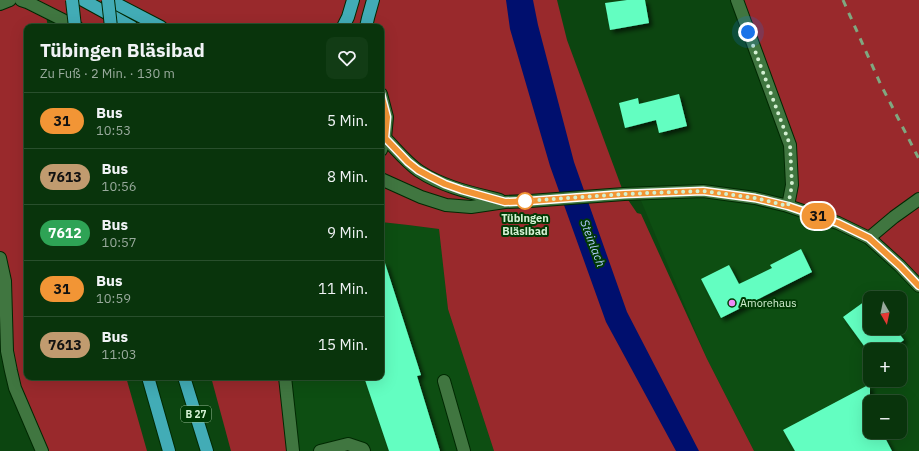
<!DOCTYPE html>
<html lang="de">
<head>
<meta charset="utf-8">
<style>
	:root { --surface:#09340c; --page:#123c15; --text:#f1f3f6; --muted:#99aa9d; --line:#294f2d }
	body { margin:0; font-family:"IBM Plex Sans",sans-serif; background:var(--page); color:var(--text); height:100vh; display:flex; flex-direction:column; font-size:15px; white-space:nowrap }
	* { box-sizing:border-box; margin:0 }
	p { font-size:13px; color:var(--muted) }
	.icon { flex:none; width:22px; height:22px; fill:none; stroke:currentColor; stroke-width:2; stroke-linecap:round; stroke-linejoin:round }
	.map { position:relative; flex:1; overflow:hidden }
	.panel { position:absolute; left:24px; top:24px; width:360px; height:356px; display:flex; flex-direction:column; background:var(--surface); border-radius:8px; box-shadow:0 4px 16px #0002,0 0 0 1px var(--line) }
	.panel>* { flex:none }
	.badge { padding:0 8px; border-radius:13px; font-size:14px; line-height:26px }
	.needle { width:26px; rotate:171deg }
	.controls { position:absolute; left:863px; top:291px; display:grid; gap:8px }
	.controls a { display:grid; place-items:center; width:44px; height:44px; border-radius:8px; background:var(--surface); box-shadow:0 4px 16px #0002,0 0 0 1px var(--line); font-size:20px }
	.you { position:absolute; width:20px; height:20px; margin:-10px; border:3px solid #fff; border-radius:50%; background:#1a73e8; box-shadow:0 0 0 6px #1a73e833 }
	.map>.badge { position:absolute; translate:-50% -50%; box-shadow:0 0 0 2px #fff }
	.round { display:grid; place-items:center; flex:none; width:42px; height:42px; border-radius:8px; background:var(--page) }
	.overview { display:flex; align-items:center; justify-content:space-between; height:68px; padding:0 16px }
	h1 { font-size:19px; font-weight:800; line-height:30px }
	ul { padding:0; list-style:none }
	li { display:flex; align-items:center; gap:12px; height:56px; padding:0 16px; border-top:1px solid var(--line) }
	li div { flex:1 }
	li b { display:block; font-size:15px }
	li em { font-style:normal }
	li .badge { min-width:44px; font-weight:700; text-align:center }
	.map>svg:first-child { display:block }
	.built { fill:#0d4e12; fill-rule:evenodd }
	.green { fill:#99292c }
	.water { fill:#000f6e }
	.building { fill:#63fec1; filter:url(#shadow) }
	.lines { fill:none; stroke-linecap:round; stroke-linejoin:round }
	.minor-casing { stroke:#002902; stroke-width:14 }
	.highway-casing { stroke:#002902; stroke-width:14 }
	.minor { stroke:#407640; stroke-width:12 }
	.highway { stroke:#42acb6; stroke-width:12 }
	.rail { stroke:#7fa880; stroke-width:3; stroke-dasharray:7 7; stroke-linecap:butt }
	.highway-bridge-casing { stroke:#002902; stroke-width:14; stroke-linecap:butt }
	.highway-bridge { stroke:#42acb6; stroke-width:12 }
	.line-casing { stroke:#fff; stroke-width:9 }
	.line { stroke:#f29535; stroke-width:6 }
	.walk { stroke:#d3f0d2; stroke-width:4; stroke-dasharray:0 7.2 }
	.stop-dot { fill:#fff; stroke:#f29535; stroke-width:2 }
	.poi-dot { fill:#ee8bf8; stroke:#003a04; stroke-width:1.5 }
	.labels { text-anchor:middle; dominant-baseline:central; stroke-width:4; stroke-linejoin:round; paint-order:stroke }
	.shield { fill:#003a04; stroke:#94b994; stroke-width:1 }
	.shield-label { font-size:10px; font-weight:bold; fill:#d3f0d2 }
	.stop-label { font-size:11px; font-weight:bold; fill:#d3f0d2; stroke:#003a04 }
	.poi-label { font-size:11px; fill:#d3f0d2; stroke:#003a04; text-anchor:start }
	.water-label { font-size:12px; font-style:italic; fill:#afc8fa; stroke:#003a04 }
</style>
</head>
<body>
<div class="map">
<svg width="919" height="451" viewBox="0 0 919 451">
	<defs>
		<filter id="shadow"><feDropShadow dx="3.5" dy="3.5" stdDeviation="2" flood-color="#0009"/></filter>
	</defs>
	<rect width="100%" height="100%" fill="#0c4510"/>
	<g class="built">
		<path d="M637,191L755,198L869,238L919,286V451H754L707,359ZM870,298H900V328H870ZM870,350H900V380H870ZM870,402H900V432H870Z"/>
		<polygon points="381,222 408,225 439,229 448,309 494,451 293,451 285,377 381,377"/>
	</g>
	<g class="green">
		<polygon points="0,0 557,0 567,40 624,194 637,213 641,214 707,359 754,451 494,451 448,309 439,229 408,225 381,222 381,27 77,27 45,11 48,27 27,27 27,377 126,377 147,451 42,451 21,405 0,282"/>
		<polygon points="737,0 919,0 919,286 869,238 788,206 790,145"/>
		<polygon points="211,377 285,377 293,451 231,451"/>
	</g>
	<polygon class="water" points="506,0 533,0 538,25 574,162 627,312 699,451 676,451 606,322 550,166 510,29"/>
	<g class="building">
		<polygon points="627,0 645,0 649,23 610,30 605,3"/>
		<polygon points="679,94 687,126 659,133 656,120 625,128 619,103 638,98 639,104"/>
		<polygon points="801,249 812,272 721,318 701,279 729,265 739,284 772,268 770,265"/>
		<polygon points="381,263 385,263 421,375 417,376 440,451 389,451 364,377 381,377"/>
		<polygon points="872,296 873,298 870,298 870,328 895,328 904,340 890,350 867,350 843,317"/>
		<polygon points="870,384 870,432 882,432 892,451 795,451 783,430"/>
	</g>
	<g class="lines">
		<defs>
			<g id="minor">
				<polyline points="21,0 27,2 77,27"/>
				<polyline points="737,0 790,145 792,185 788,206"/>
				<polyline points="0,4 10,0"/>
				<polyline points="381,94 387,117 385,138 381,150"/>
				<path d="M385,138C396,149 406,162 419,171C443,187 472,193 500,200"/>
				<polyline points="381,179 421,197 446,205 471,207 505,202 530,201 624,194 703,191 755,198 788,206 838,223 869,238 900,266 919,286"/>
				<polyline points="869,238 894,217 919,199"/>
				<polyline points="0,258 5,281 7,351 11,371 15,388 42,451"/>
				<polyline points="285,377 293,451"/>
				<polyline points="444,381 464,451"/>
				<polyline points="320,451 348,444 363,449 364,451"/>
			</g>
			<g id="highway">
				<polyline points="83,0 132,27"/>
				<polyline points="109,0 161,27"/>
				<polyline points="343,27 348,17 353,0"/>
				<polyline points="366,27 368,18 373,0"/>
				<polyline points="148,377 169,451"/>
				<polyline points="184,377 207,451"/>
			</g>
		</defs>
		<use href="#minor" class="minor-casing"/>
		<use href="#highway" class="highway-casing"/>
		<use href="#minor" class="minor"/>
		<use href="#highway" class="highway"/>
		<polyline class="rail" points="843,0 880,83 919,159"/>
		<defs>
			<g id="highway-bridge">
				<polyline points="72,0 75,27"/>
				<polyline points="108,0 111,27"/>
			</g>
		</defs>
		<use href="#highway-bridge" class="highway-bridge-casing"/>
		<use href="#highway-bridge" class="highway-bridge"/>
	</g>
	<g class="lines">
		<defs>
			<polyline id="line" points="381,94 387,117 385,138 408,162 418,170 429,176 445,184 462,190 505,202 530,201 624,194 703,191 755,198 788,206 838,223 869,238 900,266 919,286"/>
		</defs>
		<use href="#line" class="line-casing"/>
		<use href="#line" class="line"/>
		<polyline class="walk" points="525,201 624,194 703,191 755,198 788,206 792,185 790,145 748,32"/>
	</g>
	<circle class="stop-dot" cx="525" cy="201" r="8"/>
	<circle class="poi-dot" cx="732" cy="303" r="4"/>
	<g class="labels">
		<rect class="shield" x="181" y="406" width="30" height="16" rx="3"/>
		<g class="shield-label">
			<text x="196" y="414">B 27</text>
		</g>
		<g class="stop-label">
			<text x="525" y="218">Tübingen<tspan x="525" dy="13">Bläsibad</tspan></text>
		</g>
		<g class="poi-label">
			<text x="740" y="303">Amorehaus</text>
		</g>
		<g class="water-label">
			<text transform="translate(593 243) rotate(69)">Steinlach</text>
		</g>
	</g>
</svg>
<div class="controls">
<a><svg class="needle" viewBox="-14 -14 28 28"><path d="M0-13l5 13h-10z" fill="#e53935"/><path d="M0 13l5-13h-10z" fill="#99aa9d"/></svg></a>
<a>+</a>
<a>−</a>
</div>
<div class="you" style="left:748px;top:32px"></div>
<b class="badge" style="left:818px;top:216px;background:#f29535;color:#111">31</b>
<section class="panel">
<div class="overview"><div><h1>Tübingen Bläsibad</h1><p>Zu Fuß · 2 Min. · 130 m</p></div><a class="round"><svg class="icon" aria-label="heart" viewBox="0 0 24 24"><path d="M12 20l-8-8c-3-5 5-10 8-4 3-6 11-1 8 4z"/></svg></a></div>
<ul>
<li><span class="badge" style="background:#f29535;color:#111">31</span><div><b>Bus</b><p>10:53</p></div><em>5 Min.</em></li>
<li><span class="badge" style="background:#c19b6f;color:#111">7613</span><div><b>Bus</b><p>10:56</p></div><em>8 Min.</em></li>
<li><span class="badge" style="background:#2ea355;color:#fff">7612</span><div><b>Bus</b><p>10:57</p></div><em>9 Min.</em></li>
<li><span class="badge" style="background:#f29535;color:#111">31</span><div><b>Bus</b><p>10:59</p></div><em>11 Min.</em></li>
<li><span class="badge" style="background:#c19b6f;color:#111">7613</span><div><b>Bus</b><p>11:03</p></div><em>15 Min.</em></li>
</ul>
</section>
</div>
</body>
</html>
